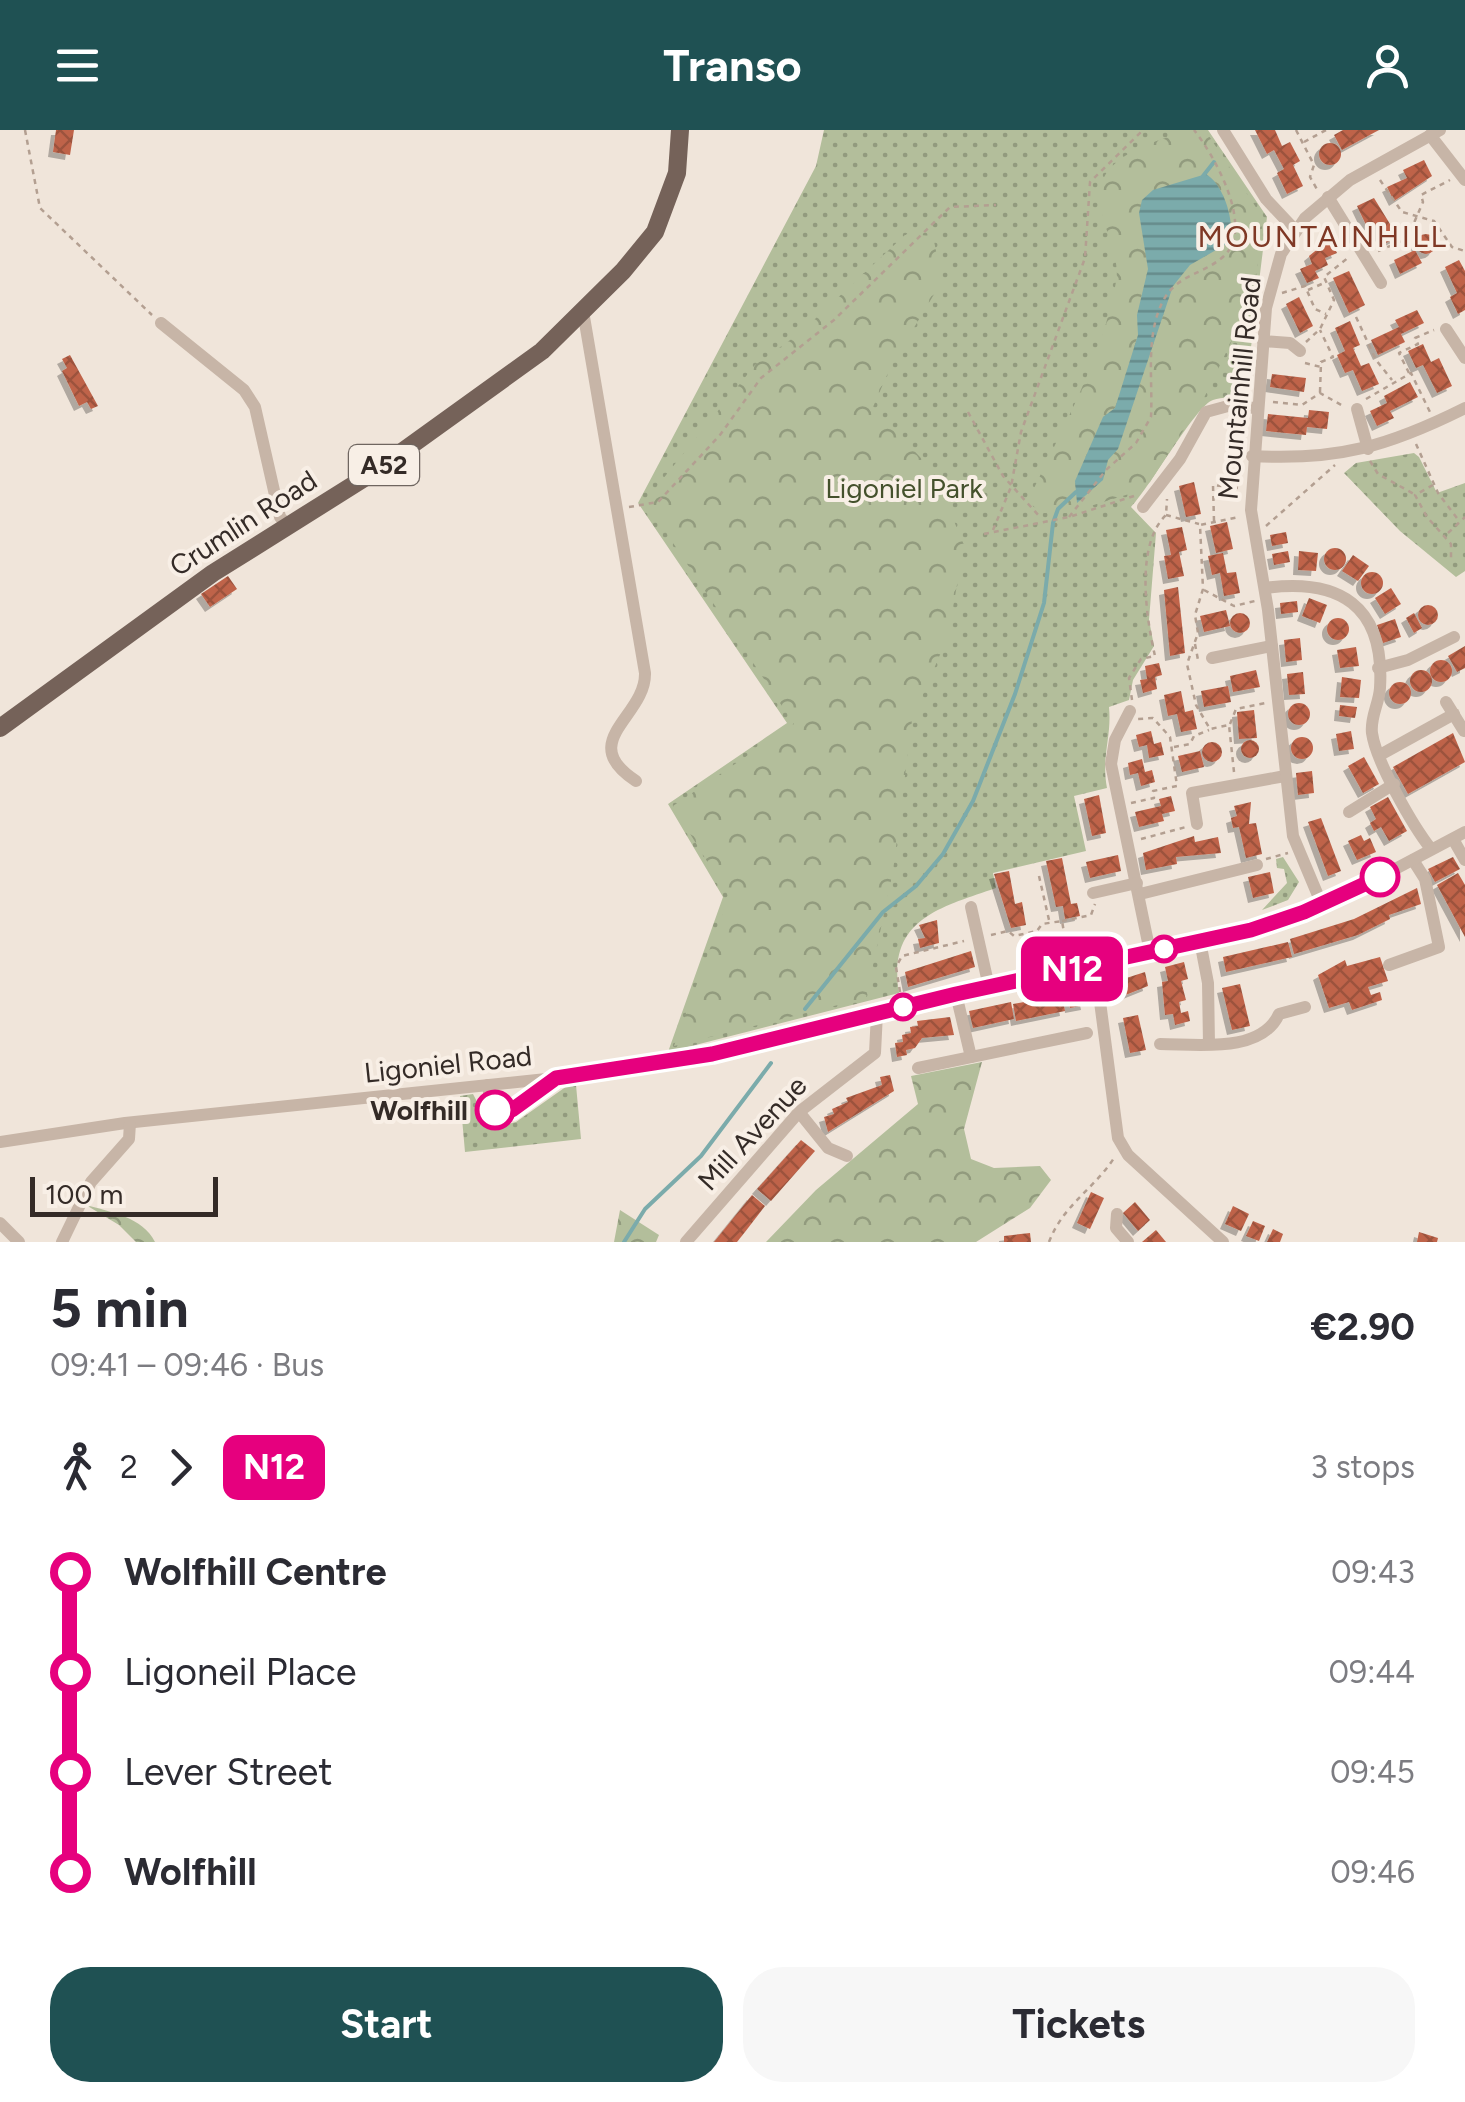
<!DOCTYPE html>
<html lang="en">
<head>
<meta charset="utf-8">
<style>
	:root { --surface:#fff; --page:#f7f7f7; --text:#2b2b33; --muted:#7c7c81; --accent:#1f5153 }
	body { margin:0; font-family:Figtree,sans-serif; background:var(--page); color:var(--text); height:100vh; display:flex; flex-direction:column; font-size:38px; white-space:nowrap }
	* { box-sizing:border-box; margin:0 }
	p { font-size:32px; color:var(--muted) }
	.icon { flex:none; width:55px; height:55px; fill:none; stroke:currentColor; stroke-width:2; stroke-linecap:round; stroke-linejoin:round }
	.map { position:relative; height:1112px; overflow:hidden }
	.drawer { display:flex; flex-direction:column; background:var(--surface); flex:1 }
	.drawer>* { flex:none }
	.badge { padding:0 20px; border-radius:15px; font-size:35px; line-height:65px }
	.scale { position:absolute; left:30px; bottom:25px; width:188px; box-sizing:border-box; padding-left:10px; border:5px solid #342b27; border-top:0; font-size:28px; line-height:35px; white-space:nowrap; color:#342b27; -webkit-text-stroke:8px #f8efe6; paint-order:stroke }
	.map>.badge { position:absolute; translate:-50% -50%; box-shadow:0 0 0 5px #fff }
	.legs { display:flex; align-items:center; gap:15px; height:110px; padding:0 50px; font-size:32px }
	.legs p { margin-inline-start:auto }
	.headline { display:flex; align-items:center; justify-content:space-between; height:170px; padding:0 50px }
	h1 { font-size:55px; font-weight:700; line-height:75px }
	.action { display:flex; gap:20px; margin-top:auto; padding:20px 50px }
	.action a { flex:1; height:115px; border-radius:40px; background:var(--accent); color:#fff; font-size:40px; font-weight:700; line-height:115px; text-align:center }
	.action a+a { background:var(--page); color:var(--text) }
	ul { padding:0 50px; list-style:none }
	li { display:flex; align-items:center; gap:35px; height:100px; font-size:38px }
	li i { display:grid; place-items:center; width:15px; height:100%; margin:0 12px; background:currentColor }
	li i::after { content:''; width:25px; height:25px; margin:-12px; border:8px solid; border-radius:50%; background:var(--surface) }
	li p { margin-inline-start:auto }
	li:first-child i { background:linear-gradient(#0000 50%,currentColor 0) }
	li:last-child i { background:linear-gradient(currentColor 50%,#0000 0) }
	header { display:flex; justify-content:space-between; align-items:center; height:130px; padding:0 50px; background:var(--accent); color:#fff; font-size:45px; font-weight:700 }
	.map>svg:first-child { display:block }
	.grass { fill:url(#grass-dots) }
	.forest { fill:url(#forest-crowns); fill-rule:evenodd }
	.water { fill:url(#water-rules) }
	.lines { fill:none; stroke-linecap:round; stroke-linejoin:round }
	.stream { stroke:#7babab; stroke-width:4 }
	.building { fill:url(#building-cross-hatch); filter:url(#shadow) }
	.path { stroke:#b39f91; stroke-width:2.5; stroke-dasharray:5 5; stroke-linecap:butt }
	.minor { stroke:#c7b5a7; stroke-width:12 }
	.major { stroke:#756259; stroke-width:18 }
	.line-1-casing { stroke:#fff; stroke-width:22 }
	.line-1 { stroke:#e6007e; stroke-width:15 }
	.stop-1-dot { fill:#fff; stroke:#e6007e; stroke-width:5 }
	.labels { text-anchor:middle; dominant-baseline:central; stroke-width:8; stroke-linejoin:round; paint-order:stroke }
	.shield { fill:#f8efe6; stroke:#6f6660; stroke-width:2.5 }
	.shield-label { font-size:25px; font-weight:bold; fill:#342b27 }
	.street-label { font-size:28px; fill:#342b27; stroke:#f8efe6 }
	.park-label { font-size:28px; fill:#44512c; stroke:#f8efe6 }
	.stop-label { font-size:28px; font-weight:bold; fill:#342b27; stroke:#f8efe6; text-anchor:end }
	.neighbourhood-label { font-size:30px; letter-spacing:2.5px; fill:#7f3825; stroke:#f8efe6 }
</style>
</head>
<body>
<header><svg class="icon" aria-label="menu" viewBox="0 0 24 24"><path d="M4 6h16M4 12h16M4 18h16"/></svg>Transo<svg class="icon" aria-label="person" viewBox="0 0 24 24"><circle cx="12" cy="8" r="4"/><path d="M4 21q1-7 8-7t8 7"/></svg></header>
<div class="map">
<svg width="1465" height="1112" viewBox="0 0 1465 1112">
	<defs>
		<pattern id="grass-dots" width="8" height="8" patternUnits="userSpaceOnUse" patternTransform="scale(2.5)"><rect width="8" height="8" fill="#b3be9b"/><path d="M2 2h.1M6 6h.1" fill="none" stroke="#929b7e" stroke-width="1.8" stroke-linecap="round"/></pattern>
		<pattern id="forest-crowns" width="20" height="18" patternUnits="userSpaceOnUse" patternTransform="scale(2.5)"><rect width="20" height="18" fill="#b3be9b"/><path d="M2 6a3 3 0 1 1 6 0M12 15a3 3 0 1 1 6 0" fill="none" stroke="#929b7e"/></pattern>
		<pattern id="water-rules" width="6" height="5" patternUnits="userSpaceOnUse" patternTransform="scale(2.5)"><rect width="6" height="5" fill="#7babab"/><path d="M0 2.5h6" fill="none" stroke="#668b8b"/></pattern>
		<pattern id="building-cross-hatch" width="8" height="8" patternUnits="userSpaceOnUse" patternTransform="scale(2.5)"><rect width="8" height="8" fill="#bf6349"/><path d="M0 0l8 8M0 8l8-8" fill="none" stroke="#9c523d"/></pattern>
		<filter id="shadow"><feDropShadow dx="-5" dy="5" stdDeviation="0" flood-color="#0004"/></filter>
	</defs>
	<rect width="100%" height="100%" fill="#f0e5da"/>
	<g class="grass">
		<path d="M824,0H1208L1267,87L1245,266C1235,267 1222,267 1213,270C1196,275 1151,356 1131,377L1156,403L1149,490L1154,516L1133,550L1129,570L1109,577C1112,606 1101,627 1107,658L1074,666L1086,721L993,743L996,758C938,778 887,790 899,863L668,922L723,767L668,674L787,593L638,373L816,36Z"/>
		<polygon points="1414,323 1419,327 1437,363 1465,353 1465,441 1456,447 1400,401 1344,343 1356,333"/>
		<polygon points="1283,727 1299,752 1288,770 1262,780 1287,753 1284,739 1277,738 1276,729"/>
		<polygon points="576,955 581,1009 465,1022 460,966 473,964 486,989 500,996 516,992 567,956"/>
	</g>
	<g class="forest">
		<path d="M1189,0H1205L1263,88L1254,165L1203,270L1150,352L1129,364L1068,383H1041L1028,371C1061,300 1102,230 1116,152C1122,122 1093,84 1101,55C1110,22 1161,10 1189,0ZM1206,44C1224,55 1235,91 1230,112L1190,135L1173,156L1118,318L1108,330L1103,350L1077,372L1075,351L1103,287L1115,278L1138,205L1137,184L1148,139L1139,83Z"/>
		<polygon points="906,104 933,106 942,151 891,236 873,277 933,341 964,415 948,506 912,590 893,741 866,868 674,916 729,767 673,676 794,594 645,371 755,235 800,203"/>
		<polygon points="982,932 964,999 971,1029 994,1038 1040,1036 1051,1050 1030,1078 976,1112 766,1112 816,1060 918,974 911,946"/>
		<path d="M86,1075C110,1082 143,1087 155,1112H136L119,1095Z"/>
		<polygon points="620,1080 659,1105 656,1112 614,1112"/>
	</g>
	<path class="water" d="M1206,44C1224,55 1235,91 1230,112L1190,135L1173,156L1118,319L1108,330L1103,350L1077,373L1075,351L1103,287L1115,278L1138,205L1137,185L1148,139L1139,83L1142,70L1153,60Z"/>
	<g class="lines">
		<g class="stream">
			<polyline points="1203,46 1214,32"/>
			<polyline points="805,879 883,782 916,756 943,724 973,671 1015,564 1044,473 1053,393 1058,379 1076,362"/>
			<polyline points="624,1112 645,1079 701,1026 771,933"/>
		</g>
	</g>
	<g class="building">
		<polygon points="56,0 74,0 70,25 53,22"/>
		<polygon points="1255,0 1275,0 1282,16 1290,12 1300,31 1293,35 1303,56 1287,64 1277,43 1284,39 1274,20 1267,24"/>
		<polygon points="1343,0 1379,0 1342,20 1334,5"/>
		<circle cx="1330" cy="24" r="11"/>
		<polygon points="1424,30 1432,46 1394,71 1387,57 1407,48 1403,40"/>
		<polygon points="1374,68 1398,107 1384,114 1375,94 1367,97 1357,76"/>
		<circle cx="1426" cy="114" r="10"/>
		<polygon points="1330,109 1337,123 1325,128 1328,135 1315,141 1319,148 1307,153 1300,139 1312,134 1309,126"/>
		<polygon points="1415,120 1422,133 1400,144 1394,130"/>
		<polygon points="1459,130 1465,141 1465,180 1458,184 1450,167 1457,163 1445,137"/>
		<polygon points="1349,141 1365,175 1349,183 1333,148"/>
		<polygon points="1299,167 1313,196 1300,203 1286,174"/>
		<polygon points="1417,180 1424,193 1401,204 1405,212 1378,225 1371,210 1399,197 1395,190"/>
		<polygon points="1350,191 1360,215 1353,218 1361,236 1369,233 1379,254 1362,261 1353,240 1345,243 1337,225 1345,221 1335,198"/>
		<polygon points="1423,214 1431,232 1439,228 1452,256 1437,263 1423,235 1416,238 1408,221"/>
		<polygon points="70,225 98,276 91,279 87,272 79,276 62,241 67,238 62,229"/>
		<polygon points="1272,244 1306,248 1304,262 1270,257"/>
		<polygon points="1410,252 1418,267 1390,281 1394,288 1377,296 1370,281 1387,273 1384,266"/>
		<polygon points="1309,280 1329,282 1327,299 1307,297 1306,305 1266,301 1268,284 1308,288"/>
		<polygon points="1194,352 1201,384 1186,387 1179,356"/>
		<polygon points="1227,392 1233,419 1216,423 1210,396"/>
		<polygon points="1182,397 1187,420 1179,422 1184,446 1168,449 1164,426 1171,425 1166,400"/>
		<polygon points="1286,402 1288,413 1272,416 1270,405"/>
		<circle cx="1335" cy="429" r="11"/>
		<polygon points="1288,421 1290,432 1274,435 1272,424"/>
		<polygon points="1299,421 1318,423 1316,441 1298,440"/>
		<polygon points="1223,423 1227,443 1236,442 1240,463 1224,466 1220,443 1212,445 1208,426"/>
		<polygon points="1353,425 1369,436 1358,451 1342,441"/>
		<circle cx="1372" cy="453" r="11"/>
		<polygon points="228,446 237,459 210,477 201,464"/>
		<polygon points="1178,457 1185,523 1170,526 1164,460"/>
		<polygon points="1391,458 1401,474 1385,484 1375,468"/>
		<polygon points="1309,468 1327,475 1320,493 1302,486"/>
		<polygon points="1297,471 1298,482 1281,484 1280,473"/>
		<circle cx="1428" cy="485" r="10"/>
		<polygon points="1226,480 1230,496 1204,502 1200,486"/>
		<polygon points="1414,483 1422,498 1414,503 1406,488"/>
		<circle cx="1240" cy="493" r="10"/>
		<circle cx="1338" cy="499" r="11"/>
		<polygon points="1395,489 1401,507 1383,513 1377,495"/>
		<polygon points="1300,508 1302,530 1286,532 1284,510"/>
		<polygon points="1465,516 1465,538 1457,542 1448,526"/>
		<polygon points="1356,517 1359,536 1340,538 1337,520"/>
		<circle cx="1441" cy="541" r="11"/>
		<polygon points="1159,533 1162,545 1155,547 1157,559 1143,563 1140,550 1147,549 1145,536"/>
		<polygon points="1256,540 1260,557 1233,562 1230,546"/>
		<circle cx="1421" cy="551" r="11"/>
		<polygon points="1303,542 1305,564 1289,565 1287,544"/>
		<polygon points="1342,547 1361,550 1359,568 1340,567"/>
		<circle cx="1400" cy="563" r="11"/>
		<polygon points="1228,556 1231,572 1204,577 1201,561"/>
		<polygon points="1181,561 1185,582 1193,580 1197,599 1181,602 1177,584 1168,586 1164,565"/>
		<circle cx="1299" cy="584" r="11"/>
		<polygon points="1340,575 1357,577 1355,588 1339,586"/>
		<polygon points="1254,580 1257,608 1239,609 1237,582"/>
		<polygon points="1151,601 1154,614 1161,612 1164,625 1149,628 1147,615 1139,617 1136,605"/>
		<polygon points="1351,601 1354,619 1339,621 1336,604"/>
		<polygon points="1453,603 1465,632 1408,664 1393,637"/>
		<circle cx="1302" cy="618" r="11"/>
		<circle cx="1250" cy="619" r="9"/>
		<circle cx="1212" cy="622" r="10"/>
		<polygon points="1200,621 1204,637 1182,642 1178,626"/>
		<polygon points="1364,627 1379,654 1363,663 1348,636"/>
		<polygon points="1142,629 1145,642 1152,640 1155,652 1141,656 1138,643 1130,645 1128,633"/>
		<polygon points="1312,641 1314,663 1298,665 1296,643"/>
		<polygon points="1099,665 1106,703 1092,706 1084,669"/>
		<polygon points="1171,666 1175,681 1162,684 1164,691 1139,697 1135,682 1161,676 1159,669"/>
		<polygon points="1388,667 1407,701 1389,711 1381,697 1374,701 1370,693 1376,689 1370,677"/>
		<polygon points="1251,672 1249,694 1256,693 1262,724 1246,728 1239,697 1233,698 1231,688 1237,686 1234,676"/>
		<polygon points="1321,688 1341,741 1328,746 1308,692"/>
		<polygon points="1361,705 1364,711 1370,708 1376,722 1357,730 1348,711"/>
		<polygon points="1194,706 1195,712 1218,707 1221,723 1176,727 1177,734 1146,740 1143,723"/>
		<polygon points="1118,725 1121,741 1090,748 1086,732"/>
		<polygon points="1453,727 1460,739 1435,752 1428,739"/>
		<polygon points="1062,728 1071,774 1077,773 1080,786 1065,789 1063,776 1056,777 1046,731"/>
		<polygon points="1009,741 1015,774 1022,772 1026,795 1011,798 994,744"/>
		<polygon points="1270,742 1274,763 1253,768 1248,747"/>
		<polygon points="1458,743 1465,755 1465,807 1437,755"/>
		<polygon points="1417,758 1421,774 1389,785 1390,789 1358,805 1294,824 1290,809 1354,789"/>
		<polygon points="937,790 939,813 920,818 918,809 925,808 919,795"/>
		<polygon points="1288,812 1292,827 1226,842 1223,827"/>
		<polygon points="971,821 975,837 908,857 905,842"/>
		<polygon points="1380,827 1388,851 1368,857 1371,865 1380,862 1382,870 1352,880 1349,872 1329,878 1318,845 1345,830 1347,836"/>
		<polygon points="1184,832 1188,849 1181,851 1186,870 1179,872 1181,883 1188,881 1190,891 1175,895 1173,884 1165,885 1162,852 1168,851 1165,837"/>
		<polygon points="1145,842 1148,856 1118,868 1114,852"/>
		<polygon points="1240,854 1250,896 1232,900 1222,858"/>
		<polygon points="1083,860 1086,875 1070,878 1067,863"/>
		<polygon points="1062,865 1065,881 1016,891 1013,874"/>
		<polygon points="1011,872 1014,889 973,898 969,881"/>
		<polygon points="1138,885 1146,920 1130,923 1123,888"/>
		<polygon points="950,887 954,905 922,908 915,918 906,920 907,925 897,927 895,913 903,912 902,905 911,903 910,897 918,896 917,891"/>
		<polygon points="890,945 894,961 828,1002 824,987 834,984 832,979 848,972 846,968 882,955 880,947"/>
		<polygon points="801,1010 815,1021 771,1071 757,1059"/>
		<polygon points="1091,1062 1104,1068 1090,1099 1077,1093"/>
		<polygon points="752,1065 765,1076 745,1102 737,1112 714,1112"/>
		<polygon points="1135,1072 1150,1090 1138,1101 1123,1083"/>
		<polygon points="1233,1076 1249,1084 1241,1101 1225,1094"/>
		<polygon points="1253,1091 1265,1096 1259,1111 1246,1106"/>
		<polygon points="1273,1099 1283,1104 1280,1112 1267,1112"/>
		<polygon points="1156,1100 1166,1112 1142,1112"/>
		<polygon points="1419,1102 1438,1108 1437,1112 1417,1112"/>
		<polygon points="1030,1103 1031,1112 1004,1112 1004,1106"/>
	</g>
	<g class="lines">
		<g class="path">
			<polyline points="25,0 40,78 152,185"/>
			<polyline points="1296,0 1314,35 1310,47 1318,61"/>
			<polyline points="1304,12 1326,0"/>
			<polyline points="1380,50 1402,82 1434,91 1452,117 1465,121"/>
			<polyline points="1378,121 1407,109 1423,72 1421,65 1450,50"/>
			<polyline points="1308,160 1324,153"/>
			<polyline points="1282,163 1305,156 1315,179 1326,184"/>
			<polyline points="1356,187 1376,230 1392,250"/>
			<polyline points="1306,212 1320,199 1334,170 1324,147 1349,127"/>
			<polyline points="1305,233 1321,237"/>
			<polyline points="1409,243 1399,223 1418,214 1415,208 1434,200"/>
			<polyline points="1320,262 1321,232 1333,227 1320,200"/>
			<polyline points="1366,269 1411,243 1430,282"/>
			<polyline points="1273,272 1302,275 1320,263 1343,276"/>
			<polyline points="968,282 1003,346 1040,387"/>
			<polyline points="1416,314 1438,363 1460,392"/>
			<polyline points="1370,331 1378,344 1414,364"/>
			<polyline points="1433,355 1415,365 1427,387 1451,414 1451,431"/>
			<polyline points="629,377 658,372 720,305 761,248 834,190 950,77 996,75"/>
			<polyline points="1166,385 1199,394"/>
			<path d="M1069,387L1106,340L1136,313L1151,287C1153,250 1145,206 1163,171C1177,144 1203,145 1224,126C1255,97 1214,25 1194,0"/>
			<polyline points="1214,391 1213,355 1238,358"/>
			<polyline points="1266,396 1335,335"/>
			<polyline points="993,400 1011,357 1021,302 1085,128 1090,52 1143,0"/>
			<polyline points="1448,403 1465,387"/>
			<polyline points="984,404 1069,387 1137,365"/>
			<polyline points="1204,460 1234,476 1255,471"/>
			<polyline points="1195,514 1198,530"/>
			<path d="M1132,570L1129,548L1141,529L1155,526C1146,487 1135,415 1166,385L1167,369"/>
			<polyline points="1230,594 1236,579 1266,573"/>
			<polyline points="1174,617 1190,614 1194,606 1209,600"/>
			<polyline points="1234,642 1229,595 1210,599 1196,575 1187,534 1198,503 1195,485 1203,459 1200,395 1239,387"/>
			<polyline points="1131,673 1154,668 1153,661 1177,656 1170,607 1153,588 1138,589"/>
			<polyline points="1141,709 1186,697"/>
			<polyline points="1266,729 1288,723"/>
			<polyline points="1039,746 1049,790"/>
			<polyline points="1062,791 1091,785 1095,774"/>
			<polyline points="991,805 1008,801 1014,806 1037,801 1042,794 1062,791 1068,825"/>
			<polyline points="900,862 896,837 902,826 964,811"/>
			<path d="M1049,1112C1063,1075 1094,1059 1114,1028"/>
		</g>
		<g class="minor">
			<polyline points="1223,0 1266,69 1296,101"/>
			<polyline points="1430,5 1465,50"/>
			<polyline points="1328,67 1381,153"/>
			<path d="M583,181L645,543C646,587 575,611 636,651"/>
			<polyline points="161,193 244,260 255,277 280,387 287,395"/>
			<polyline points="1446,199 1465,228"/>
			<polyline points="1263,211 1290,213 1300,221"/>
			<polyline points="1357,279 1368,319"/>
			<path d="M1252,326C1337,331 1389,316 1465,278"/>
			<polyline points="1143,377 1180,329 1206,282 1228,276 1256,278"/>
			<path d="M1265,458C1339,448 1385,475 1380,558C1379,574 1370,587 1372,603C1376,632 1413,696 1431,719"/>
			<polyline points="1212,528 1272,516"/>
			<polyline points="1378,538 1408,530 1454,507"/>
			<polyline points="1446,572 1464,601"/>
			<polyline points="1130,581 1115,610 1111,634 1150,822"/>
			<polyline points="1380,625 1454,584"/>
			<polyline points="1349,682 1394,654"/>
			<polyline points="1197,694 1192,663 1285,646"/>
			<polyline points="1453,709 1465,730"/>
			<polyline points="1093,763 1137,753"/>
			<polyline points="1140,764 1257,735"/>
			<polyline points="1322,775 1293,706 1268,480 1251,380 1266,178 1281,124 1305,88 1350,50 1440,0"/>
			<polyline points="971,777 989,857"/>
			<polyline points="1200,811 1208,853 1209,914"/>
			<polyline points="1095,834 1118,1008 1128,1025 1223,1112"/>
			<polyline points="1389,835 1439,817 1425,749 1413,730"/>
			<polyline points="956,864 971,927"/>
			<path d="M1160,914C1197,914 1261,924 1279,884L1305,877"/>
			<polyline points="918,938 1087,903"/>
			<polyline points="488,955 491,975 506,982 554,949"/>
			<polyline points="799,982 828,1018 847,1026"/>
			<polyline points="0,1012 125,993 622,941 712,924 956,864 1283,791 1348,764 1465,702"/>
			<polyline points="1117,1084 1116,1098 1128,1112"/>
			<polyline points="0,1093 19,1112"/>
			<polyline points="62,1112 91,1052 129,1009 130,993"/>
			<polyline points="686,1112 799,982 875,923 877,883"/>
		</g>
		<polyline class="major" points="0,598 213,443 374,342 542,221 623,141 655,102 677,43 680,0"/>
	</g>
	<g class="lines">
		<defs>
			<polyline id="line-1" points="495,980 512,980 556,948 712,924 956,864 1251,800 1304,782 1380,747"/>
		</defs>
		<use href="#line-1" class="line-1-casing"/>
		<use href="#line-1" class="line-1"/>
	</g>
	<g class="stop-1-dot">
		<circle cx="1380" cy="747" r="18"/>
		<circle cx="1164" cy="819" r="12"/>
		<circle cx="903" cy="877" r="12"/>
		<circle cx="495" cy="980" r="18"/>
	</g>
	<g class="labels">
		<rect class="shield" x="349" y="315" width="70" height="40" rx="8"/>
		<g class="shield-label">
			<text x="384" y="335">A52</text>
		</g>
		<g class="street-label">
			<text transform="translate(1239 258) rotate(-84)">Mountainhill Road</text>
			<text transform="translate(243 393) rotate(-33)">Crumlin Road</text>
			<text transform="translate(448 934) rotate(-6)">Ligoniel Road</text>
			<text transform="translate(752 1003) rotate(-47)">Mill Avenue</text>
		</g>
		<g class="park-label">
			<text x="904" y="358">Ligoniel Park</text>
		</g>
		<g class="stop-label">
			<text x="468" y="980">Wolfhill</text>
		</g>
		<g class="neighbourhood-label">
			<text x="1323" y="106">MOUNTAINHILL</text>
		</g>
	</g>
</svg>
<div class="scale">100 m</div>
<b class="badge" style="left:1072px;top:839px;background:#e6007e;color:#fff">N12</b>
</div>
<section class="drawer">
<div class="headline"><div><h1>5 min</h1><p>09:41 – 09:46 · Bus</p></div><b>€2.90</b></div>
<div class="legs"><svg class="icon" aria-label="walk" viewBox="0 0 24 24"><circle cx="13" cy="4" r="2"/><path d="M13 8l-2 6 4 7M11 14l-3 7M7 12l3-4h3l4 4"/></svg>2<svg class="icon" aria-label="forward" viewBox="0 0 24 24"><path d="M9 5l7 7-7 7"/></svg><b class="badge" style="background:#e6007e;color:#fff">N12</b><p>3 stops</p></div>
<ul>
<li><i style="color:#e6007e"></i><b>Wolfhill Centre</b><p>09:43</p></li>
<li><i style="color:#e6007e"></i><span>Ligoneil Place</span><p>09:44</p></li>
<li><i style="color:#e6007e"></i><span>Lever Street</span><p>09:45</p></li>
<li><i style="color:#e6007e"></i><b>Wolfhill</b><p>09:46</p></li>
</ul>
<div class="action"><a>Start</a><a>Tickets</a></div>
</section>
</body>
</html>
